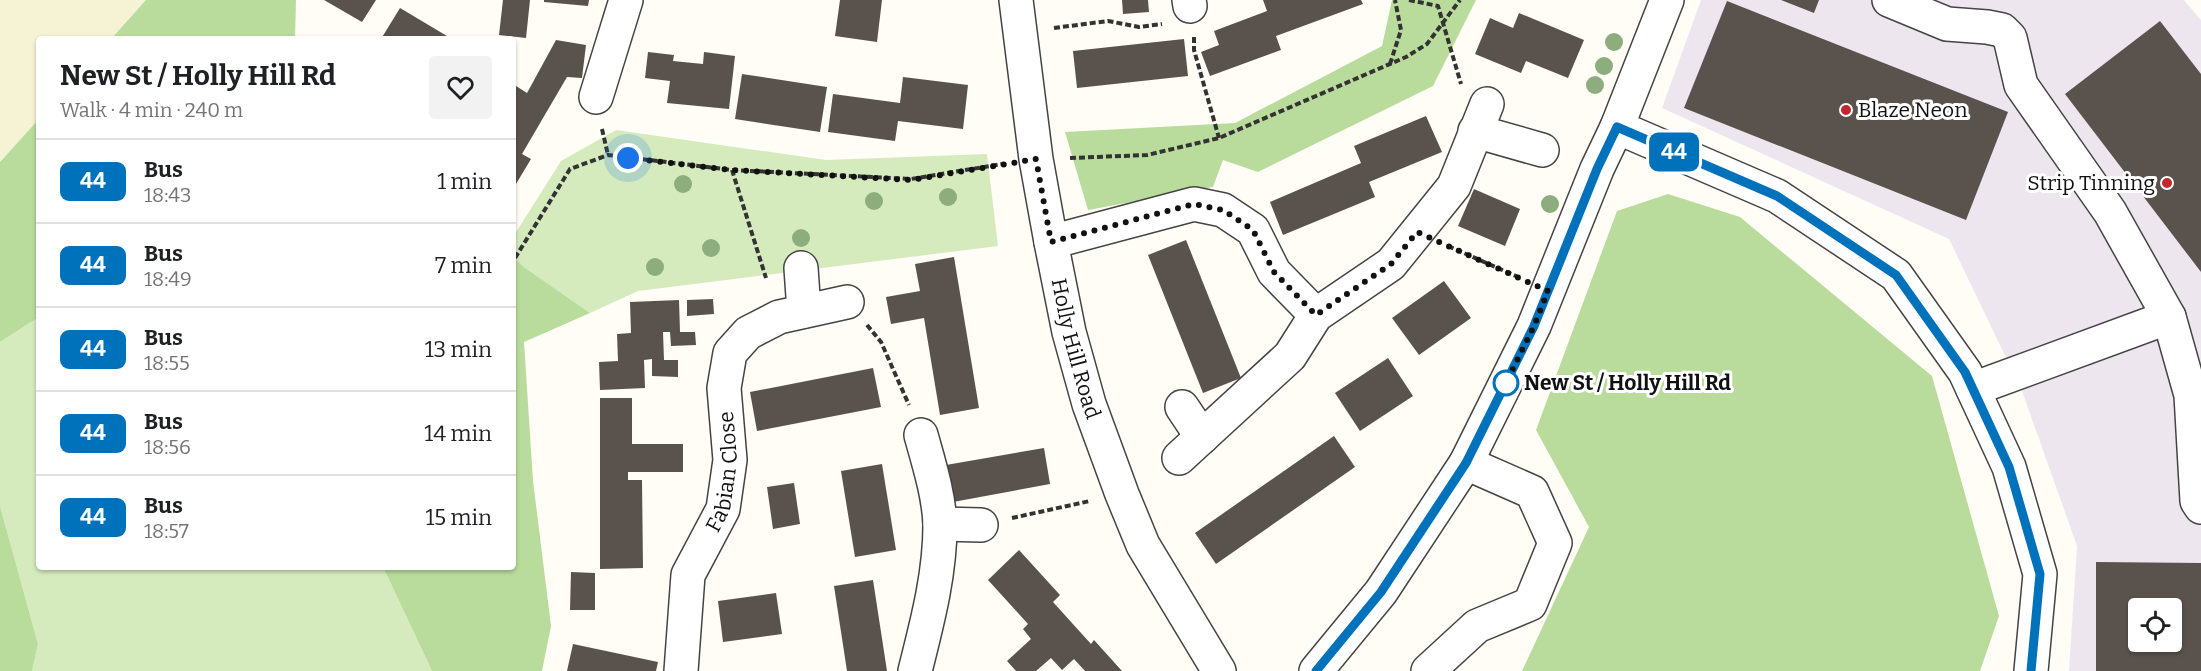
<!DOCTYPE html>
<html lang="en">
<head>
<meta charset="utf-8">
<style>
	:root { --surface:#fff; --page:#f2f2f2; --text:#202124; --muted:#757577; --line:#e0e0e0 }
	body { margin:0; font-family:Bitter,serif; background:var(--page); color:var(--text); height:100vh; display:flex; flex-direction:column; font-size:22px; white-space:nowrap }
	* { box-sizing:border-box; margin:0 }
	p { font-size:20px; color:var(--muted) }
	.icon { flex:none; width:33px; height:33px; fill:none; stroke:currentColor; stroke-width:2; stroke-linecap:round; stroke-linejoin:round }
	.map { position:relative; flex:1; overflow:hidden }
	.drawer { position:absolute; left:36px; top:36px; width:480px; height:534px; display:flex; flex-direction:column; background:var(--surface); border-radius:6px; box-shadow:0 2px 4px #0004 }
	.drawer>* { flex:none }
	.badge { padding:0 12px; border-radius:9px; font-size:21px; line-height:39px }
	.controls { position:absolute; left:2128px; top:598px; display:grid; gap:12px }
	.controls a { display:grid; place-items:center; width:54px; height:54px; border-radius:6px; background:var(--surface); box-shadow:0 2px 4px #0004; font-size:30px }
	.you { position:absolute; width:30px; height:30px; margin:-15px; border:4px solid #fff; border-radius:50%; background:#1a73e8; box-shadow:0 0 0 9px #1a73e833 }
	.map>.badge { position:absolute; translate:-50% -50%; box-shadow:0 0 0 3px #fff }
	.round { display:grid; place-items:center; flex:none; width:63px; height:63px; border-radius:6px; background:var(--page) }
	.headline { display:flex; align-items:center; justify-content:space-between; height:102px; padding:0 24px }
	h1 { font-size:28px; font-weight:700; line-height:45px }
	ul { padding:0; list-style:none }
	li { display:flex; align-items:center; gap:18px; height:84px; padding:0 24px; border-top:2px solid var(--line) }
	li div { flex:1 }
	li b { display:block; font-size:22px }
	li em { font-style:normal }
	li .badge { min-width:66px; font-weight:700; text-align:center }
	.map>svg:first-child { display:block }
	.industrial { fill:#eee6ef; fill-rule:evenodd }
	.farmland { fill:#f6f3d4 }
	.green { fill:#d5ebbd }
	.forest { fill:#b9dc9c }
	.building { fill:#5a524d; fill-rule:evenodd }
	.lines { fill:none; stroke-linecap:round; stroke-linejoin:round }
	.minor-casing { stroke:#444; stroke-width:36 }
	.path { stroke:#333; stroke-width:4; stroke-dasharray:6 3; stroke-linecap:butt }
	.minor { stroke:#fff; stroke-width:33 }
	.tree { fill:#8dad7f }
	.line-casing { stroke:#fff; stroke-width:14 }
	.line { stroke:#0072bc; stroke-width:9 }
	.walk { stroke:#111; stroke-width:6; stroke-dasharray:0 10.8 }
	.poi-dot { fill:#c4262e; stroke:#fff; stroke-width:2 }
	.stop-dot { fill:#fff; stroke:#0072bc; stroke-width:3 }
	.labels { text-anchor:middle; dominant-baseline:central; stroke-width:6; stroke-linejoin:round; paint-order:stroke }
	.poi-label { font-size:21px; fill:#111; stroke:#fff; text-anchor:start }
	.street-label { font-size:21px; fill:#111; stroke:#fff }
	.stop-label { font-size:21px; font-weight:bold; fill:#111; stroke:#fff; text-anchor:start }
</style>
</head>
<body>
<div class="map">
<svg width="2201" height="671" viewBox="0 0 2201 671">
	<rect width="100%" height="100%" fill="#fffdf5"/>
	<path class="industrial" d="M1701,0H2184L2201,20V671H2069L2077,546L2022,391L1949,239L1662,108ZM2139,609H2172V642H2139Z"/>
	<polygon class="farmland" points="0,0 146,0 111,39 39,39 39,119 0,162"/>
	<g class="green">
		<polygon points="616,130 826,160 987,154 998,246 638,291 590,313 524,268 513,257 513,237 561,161"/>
		<polygon points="39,317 39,567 383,567 432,671 32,671 38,644 0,506 0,342"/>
	</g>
	<g class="forest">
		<polygon points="146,0 296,0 295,39 111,39"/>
		<polygon points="1392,0 1476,0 1433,86 1258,172 1223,160 1213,187 1088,210 1065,132 1235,123 1382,46"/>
		<polygon points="39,119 39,317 0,342 0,162"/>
		<polygon points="1668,194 1740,217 1932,376 1999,616 1980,671 1522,671 1589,527 1536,430 1617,211"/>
		<polygon points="513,257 525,268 590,313 524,342 533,481 551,626 542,671 432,671 383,567 513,567"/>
		<polygon points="0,506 38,644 32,671 0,671"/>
	</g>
	<g class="building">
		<polygon points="324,0 376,0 362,22"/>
		<polygon points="503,0 530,0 526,38 499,35"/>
		<polygon points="544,0 589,0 588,6 544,2"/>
		<polygon points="840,0 882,0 877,42 835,36"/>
		<polygon points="1122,0 1148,0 1149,12 1123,14"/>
		<polygon points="1263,0 1361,0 1363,4 1276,36 1281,50 1210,76 1201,52 1219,45 1214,31 1267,11"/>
		<polygon points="1781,0 1819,0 1814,13"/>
		<polygon points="1727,1 2008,112 1966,220 1684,108"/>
		<polygon points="400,8 452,39 381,39"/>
		<polygon points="1519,13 1584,40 1568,78 1526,61 1521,73 1475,54 1490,18 1513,28"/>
		<polygon points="2160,21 2201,74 2201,272 2065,94"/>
		<polygon points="1184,39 1188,76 1077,88 1073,51"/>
		<polygon points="556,40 586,45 582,78 567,77 522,154 531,159 513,189 513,92 516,86 527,93"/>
		<polygon points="648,52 674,55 673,61 703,64 704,52 735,56 729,109 667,103 670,81 645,78"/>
		<polygon points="742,74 827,87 820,132 735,119"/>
		<polygon points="903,77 968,85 963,129 898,121 895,141 828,132 833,94 900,103"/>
		<polygon points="1426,116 1442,152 1369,182 1375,197 1283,235 1270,202 1361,163 1354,146"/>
		<polygon points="1474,189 1520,209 1505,246 1458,226"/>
		<polygon points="1186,240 1241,378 1203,393 1148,255"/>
		<polygon points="954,257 979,408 940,415 924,318 891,324 886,297 920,291 915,264"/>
		<polygon points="1444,281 1471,318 1419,355 1392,318"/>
		<polygon points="713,299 714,314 687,316 687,300"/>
		<polygon points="679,300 680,332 695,332 696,345 671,346 670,332 663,332 664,360 678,360 678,377 652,376 652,359 644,360 645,388 600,390 599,362 618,361 617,334 631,333 630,302"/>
		<polygon points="1388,358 1413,396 1360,431 1335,393"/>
		<polygon points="873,368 881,407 757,431 750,392"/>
		<polygon points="600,398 632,398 632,444 683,444 683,472 628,472 628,480 642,480 643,568 600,569"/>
		<polygon points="1334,436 1355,467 1216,564 1195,533"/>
		<polygon points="1044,448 1050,484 953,502 946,465"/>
		<polygon points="882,464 896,550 855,557 841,471"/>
		<polygon points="794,483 800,524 773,529 767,487"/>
		<polygon points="1019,550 1060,595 1053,602 1091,644 1094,640 1122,671 1085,671 1074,659 1062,670 1051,658 1036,671 1016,671 1007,661 1031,639 1023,629 1028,624 988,580"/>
		<path d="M2096,562L2201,563V671H2096ZM2139,609H2172V642H2139Z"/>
		<polygon points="571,572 595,573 595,610 570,610"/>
		<polygon points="873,580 887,671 847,671 834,586"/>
		<polygon points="776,593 782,634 723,642 718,601"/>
		<polygon points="573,644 658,662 656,671 567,671"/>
	</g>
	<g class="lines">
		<defs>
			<g id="minor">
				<path id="s1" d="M1016,0L1036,159L1051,242L1069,332L1089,404L1122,494L1143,545L1219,671"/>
				<polyline points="1189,0 1190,6"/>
				<polyline points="1889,0 1947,24 1987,27 2002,30 2010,38 2021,85 2110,212 2169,317 1973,389"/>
				<polyline points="596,97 626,0"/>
				<polyline points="1617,127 1777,196 1896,275 1965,372 2009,467 2040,574 2031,671"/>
				<polyline points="1475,131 1542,150"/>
				<polyline points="1051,242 1194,204 1223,210 1253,230 1274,272 1316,315"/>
				<polyline points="801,268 804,311"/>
				<polyline points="2169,317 2191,395 2197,501 2201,507"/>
				<polyline points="1182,407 1202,437"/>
				<polyline points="1179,458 1290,356 1316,315 1391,264 1454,186 1487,104"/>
				<polyline points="940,524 981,525"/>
				<path id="s2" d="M681,671L688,575L723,509L730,460L724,388L730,353L748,333L779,317L847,302"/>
				<path d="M915,671C927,623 940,575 940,525C939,495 929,464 921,435"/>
				<polyline points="1316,671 1381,592 1466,463 1534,326 1597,169 1617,127 1667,0"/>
				<polyline points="1428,671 1477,626 1530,604 1555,543 1532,492 1466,463"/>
			</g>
		</defs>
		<use href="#minor" class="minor-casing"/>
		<g class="path">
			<polyline points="1409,0 1438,6 1461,84"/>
			<polyline points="1054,28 1108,21 1139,27 1162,24"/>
			<polyline points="1194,37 1194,50 1219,138"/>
			<polyline points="1390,64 1401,30 1395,0"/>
			<polyline points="602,129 608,155"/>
			<polyline points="1070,158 1147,155 1219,138 1406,57 1427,44 1460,0"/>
			<polyline points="732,170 766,278"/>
			<polyline points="1448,246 1518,277"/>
			<polyline points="515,258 570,169 608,155 732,170 911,179 1002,164"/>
			<polyline points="867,325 881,342 909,405"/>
			<polyline points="1012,518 1090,501"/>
		</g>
		<use href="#minor" class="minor"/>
	</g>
	<g class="tree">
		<circle cx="1614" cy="42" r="9"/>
		<circle cx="1604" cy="66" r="9"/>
		<circle cx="1595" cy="85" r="9"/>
		<circle cx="683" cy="184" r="9"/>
		<circle cx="948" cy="197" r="9"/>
		<circle cx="874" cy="201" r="9"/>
		<circle cx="1550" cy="204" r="9"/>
		<circle cx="801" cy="238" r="9"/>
		<circle cx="711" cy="248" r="9"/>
		<circle cx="655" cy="267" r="9"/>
	</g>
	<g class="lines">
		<defs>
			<polyline id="line" points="1316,671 1381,592 1466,463 1534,326 1597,169 1617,127 1777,196 1896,275 1965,372 2009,467 2040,574 2031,671"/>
		</defs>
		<use href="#line" class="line-casing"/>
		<use href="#line" class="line"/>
		<polyline class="walk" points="628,158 732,170 911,180 1036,159 1051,242 1194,204 1223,210 1253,230 1274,272 1316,315 1391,264 1417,232 1548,291 1534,326 1505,385 1506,383"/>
	</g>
	<g class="poi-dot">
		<circle cx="1846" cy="110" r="6"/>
		<circle cx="2167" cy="183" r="6"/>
	</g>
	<circle class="stop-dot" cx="1506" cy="383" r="12"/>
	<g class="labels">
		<g class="poi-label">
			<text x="1858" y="110">Blaze Neon</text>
			<text x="2155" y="183" text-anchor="end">Strip Tinning</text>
		</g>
		<g class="street-label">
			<text stroke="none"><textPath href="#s1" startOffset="354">Holly Hill Road</textPath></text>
			<text stroke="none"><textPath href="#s2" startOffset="208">Fabian Close</textPath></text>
		</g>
		<g class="stop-label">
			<text x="1524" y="383">New St / Holly Hill Rd</text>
		</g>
	</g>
</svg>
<div class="controls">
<a><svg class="icon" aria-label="locate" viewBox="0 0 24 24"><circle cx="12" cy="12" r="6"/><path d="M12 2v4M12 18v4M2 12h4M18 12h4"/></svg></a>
</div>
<div class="you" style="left:628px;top:158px"></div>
<b class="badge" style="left:1674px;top:152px;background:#0072bc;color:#fff">44</b>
<section class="drawer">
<div class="headline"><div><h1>New St / Holly Hill Rd</h1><p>Walk · 4 min · 240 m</p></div><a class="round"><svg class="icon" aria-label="heart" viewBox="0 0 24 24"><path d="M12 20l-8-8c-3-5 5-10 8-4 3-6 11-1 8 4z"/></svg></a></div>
<ul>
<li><span class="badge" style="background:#0072bc;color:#fff">44</span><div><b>Bus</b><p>18:43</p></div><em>1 min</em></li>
<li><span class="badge" style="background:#0072bc;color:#fff">44</span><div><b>Bus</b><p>18:49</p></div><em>7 min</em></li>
<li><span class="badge" style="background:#0072bc;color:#fff">44</span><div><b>Bus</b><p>18:55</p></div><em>13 min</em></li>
<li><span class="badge" style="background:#0072bc;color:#fff">44</span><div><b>Bus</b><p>18:56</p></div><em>14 min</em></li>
<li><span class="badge" style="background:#0072bc;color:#fff">44</span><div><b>Bus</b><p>18:57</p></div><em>15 min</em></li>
</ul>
</section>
</div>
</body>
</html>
